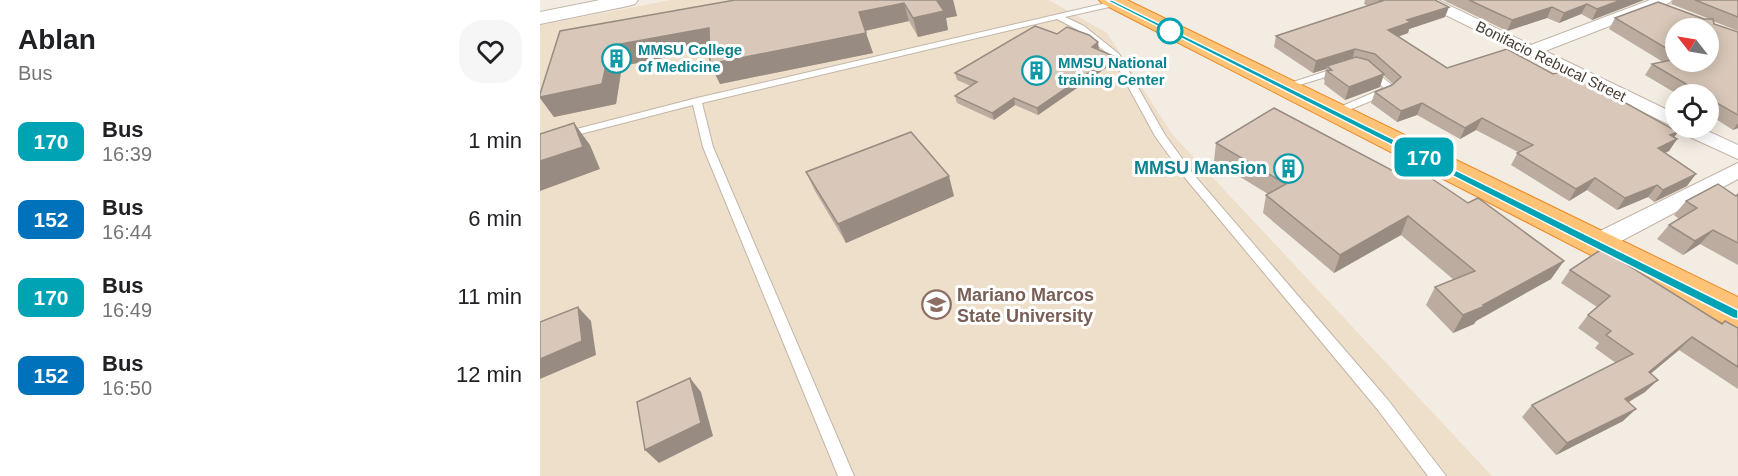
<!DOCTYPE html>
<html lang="en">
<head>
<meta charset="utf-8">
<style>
	:root { --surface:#fff; --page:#f6f6f6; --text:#202124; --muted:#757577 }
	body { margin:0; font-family:Arial,sans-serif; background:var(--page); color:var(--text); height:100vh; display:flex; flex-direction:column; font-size:22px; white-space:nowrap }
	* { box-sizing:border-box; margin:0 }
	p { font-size:20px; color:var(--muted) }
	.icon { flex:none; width:33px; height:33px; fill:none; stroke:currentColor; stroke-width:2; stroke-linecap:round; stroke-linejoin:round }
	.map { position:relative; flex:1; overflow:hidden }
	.drawer { display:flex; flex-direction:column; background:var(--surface); width:540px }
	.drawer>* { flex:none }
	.badge { padding:0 12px; border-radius:9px; font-size:21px; line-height:39px }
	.needle { width:39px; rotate:301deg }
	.controls { position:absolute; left:1125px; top:18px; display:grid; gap:12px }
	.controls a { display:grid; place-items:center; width:54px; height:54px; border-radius:50%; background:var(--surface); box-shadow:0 3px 15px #0003; font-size:30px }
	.map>.badge { position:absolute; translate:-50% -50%; box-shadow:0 0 0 3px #fff }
	.round { display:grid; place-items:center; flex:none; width:63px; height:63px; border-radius:24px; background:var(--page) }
	.headline { display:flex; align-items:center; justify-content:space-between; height:102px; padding:0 18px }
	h1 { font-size:28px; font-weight:800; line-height:45px }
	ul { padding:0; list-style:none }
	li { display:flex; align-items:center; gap:18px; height:78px; padding:0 18px }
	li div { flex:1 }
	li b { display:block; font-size:22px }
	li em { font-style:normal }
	li .badge { min-width:66px; font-weight:700; text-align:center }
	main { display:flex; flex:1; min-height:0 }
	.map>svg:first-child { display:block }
	.education { fill:#eedfca }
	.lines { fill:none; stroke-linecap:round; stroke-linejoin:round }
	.service-casing { stroke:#c2b5a7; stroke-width:2 }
	.minor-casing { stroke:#c2b5a7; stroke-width:2 }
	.tertiary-casing { stroke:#c2b5a7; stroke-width:2 }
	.trunk-casing { stroke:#ed8822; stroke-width:2 }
	.service { fill:#fff; fill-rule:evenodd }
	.minor { fill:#fff; fill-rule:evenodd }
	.tertiary { fill:#fff; fill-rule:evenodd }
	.trunk { fill:#ffc378; fill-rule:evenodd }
	.wall { fill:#bbac9f; fill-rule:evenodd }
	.shaded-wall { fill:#988c82 }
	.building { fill:#d9c8b9; stroke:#988c82; stroke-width:1.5 }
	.line { fill:#00a3b4; stroke:#fff; stroke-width:1.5 }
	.stop-dot { fill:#fff; stroke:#00a3b4; stroke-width:3 }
	.labels { text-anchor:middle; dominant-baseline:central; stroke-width:6; stroke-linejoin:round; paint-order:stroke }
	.far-culture-label { font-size:15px; font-weight:bold; fill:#0d838f; stroke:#fff; text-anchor:start }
	.far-street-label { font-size:15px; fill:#453b32; stroke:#fff }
	.culture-label { font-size:18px; font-weight:bold; fill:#0d838f; stroke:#fff; text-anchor:end }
	.education-label { font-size:18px; font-weight:bold; fill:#785e54; stroke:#fff; text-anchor:start }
</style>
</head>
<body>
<main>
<section class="drawer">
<div class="headline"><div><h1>Ablan</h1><p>Bus</p></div><a class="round"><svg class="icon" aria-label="heart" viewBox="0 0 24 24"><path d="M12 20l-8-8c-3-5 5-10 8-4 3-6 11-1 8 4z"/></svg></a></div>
<ul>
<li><span class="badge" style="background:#00a3b4;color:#fff">170</span><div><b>Bus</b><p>16:39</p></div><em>1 min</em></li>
<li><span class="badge" style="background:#0072bc;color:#fff">152</span><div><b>Bus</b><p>16:44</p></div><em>6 min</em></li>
<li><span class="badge" style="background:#00a3b4;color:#fff">170</span><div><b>Bus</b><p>16:49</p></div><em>11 min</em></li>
<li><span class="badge" style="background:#0072bc;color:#fff">152</span><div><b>Bus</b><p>16:50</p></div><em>12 min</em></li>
</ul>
</section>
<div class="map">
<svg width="1198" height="476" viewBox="0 0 1198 476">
	<rect width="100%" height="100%" fill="#f3ece2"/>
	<polygon class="education" points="131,0 509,0 567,33 632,134 952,476 0,476 0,25"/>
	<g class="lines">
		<defs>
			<g id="service">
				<polygon points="575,1 579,3 578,5 525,17 544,26 579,54 625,135 654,175 848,400 906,476 888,476 838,410 646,179 615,136 572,57 538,30 517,19 162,103 173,147 314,476 298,476 163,147 153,105 25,138 20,135 21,133 157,98"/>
				<polygon points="799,67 803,70 802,72 743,90 738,87"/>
				<polygon points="830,67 853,86 853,90 848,94 799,114 793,114 793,110 844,88 827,72 826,70"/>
			</g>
			<g id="minor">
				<polygon points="878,0 898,0 991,45 1110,0 1132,0 1129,3 1005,51 1136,114 1136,128 1161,128 1198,145 1198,159 1139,132 1136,128 881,3"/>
				<polygon points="1198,163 1198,179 1066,249 1057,252 1048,249 1045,243 1048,237"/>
			</g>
			<polygon id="tertiary" points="60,0 98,0 95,4 88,6 0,24 0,12"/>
			<polygon id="trunk" points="559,0 587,0 1198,297 1198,329 1185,324 563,4"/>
		</defs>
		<use href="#service" class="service-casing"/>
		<use href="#minor" class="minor-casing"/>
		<use href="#tertiary" class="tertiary-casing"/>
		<use href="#trunk" class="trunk-casing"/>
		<use href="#service" class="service"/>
		<use href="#minor" class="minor"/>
		<use href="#tertiary" class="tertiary"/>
		<use href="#trunk" class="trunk"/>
	</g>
	<g class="wall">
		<polygon points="195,0 413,0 417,16 406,18 408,30 378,37 369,21 325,31 333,53 180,84 169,49 82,66 76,104 14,117 0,98"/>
		<polygon points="825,0 895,0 905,17 869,29 868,33 858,37 907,68 1013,74 1137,139 1129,151 1125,153 1147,186 1114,202 1108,197 1077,210 1047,190 1029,201 971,165 978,152 936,130 920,139 877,115 857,122 831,103 835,92 853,84 843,75 840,87 805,100 784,84 785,81 784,80 786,69 773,73 734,47 736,36 828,6 824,4"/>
		<polygon points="903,0 1104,0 1052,20 1041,14 1019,23 1007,18 967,31"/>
		<path d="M1133,0H1198V31L1173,21L1174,24L1198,32V128L1193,130L1168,114V94H1137L1105,75L1112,64L1123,62L1069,29L1075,18L1170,19L1131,4ZM1136,28L1168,62H1136Z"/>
		<polygon points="558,42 558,50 573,56 573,63 498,115 475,105 454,120 417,103 415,96 431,86 417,80 415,73"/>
		<polygon points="734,108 1011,279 936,321 934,324 913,333 886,305 895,287 914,280 861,235 794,273 723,213 726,195 728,194 674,161 676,143"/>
		<polygon points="266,172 414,196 306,243 275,191"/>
		<polygon points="1198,194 1198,265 1160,244 1143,255 1117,239 1129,225 1139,219 1134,215 1146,201 1196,196"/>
		<polygon points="1030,270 1182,324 1198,328 1198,389 1139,350 1110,374 1105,392 1089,402 1083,421 1016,455 982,417 992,405 1076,363 1055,348 1059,343 1038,328 1048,315 1057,307 1021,283"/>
	</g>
	<g class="shaded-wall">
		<polygon points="400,0 413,0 417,16 406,18 408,30 378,37 373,18 397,1"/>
		<polygon points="1081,0 1104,0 1052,20 1057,9"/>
		<polygon points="364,3 369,21 324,31 319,12"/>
		<polygon points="1047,4 1041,14 1019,23 1024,13"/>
		<polygon points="909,7 905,17 869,29 868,33 845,41 848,30 867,20"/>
		<polygon points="1012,7 1007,18 967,31 972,20"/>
		<polygon points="169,28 178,47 82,66 76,104 14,117 0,98 0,97 70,46"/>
		<polygon points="326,33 333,53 180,84 170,64"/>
		<polygon points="558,42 559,49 552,54 552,47"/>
		<polygon points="815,49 812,60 787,66 786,69 773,73 776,61"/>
		<polygon points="573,56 573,63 498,115 497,108"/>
		<polygon points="844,74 840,87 805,100 809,87"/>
		<polygon points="474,98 475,105 454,120 452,113"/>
		<polygon points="882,103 877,115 857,122 861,111"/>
		<polygon points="942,118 936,130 920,139 925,128"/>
		<polygon points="34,123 50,145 60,169 0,191 0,161"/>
		<polygon points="1198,123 1198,128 1193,130"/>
		<polygon points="1138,132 1130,143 1137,139 1129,151 1110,160 1118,148 1130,135"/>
		<polygon points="1156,174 1147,186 1114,202 1123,190"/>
		<polygon points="409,176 414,196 306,243 298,224"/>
		<polygon points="1055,178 1047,190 1029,201 1036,189"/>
		<polygon points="1117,185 1108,197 1077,210 1085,198"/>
		<polygon points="868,216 861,235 794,273 800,255"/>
		<polygon points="1173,230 1160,244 1143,255 1155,241"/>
		<polygon points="1024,261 1011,279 936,321 934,324 913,333 923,315"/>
		<polygon points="38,307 51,321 56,355 0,379 0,359"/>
		<polygon points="1152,337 1139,350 1097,385 1109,372"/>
		<polygon points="150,378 161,392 173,436 119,463 105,450"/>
		<polygon points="1118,380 1105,392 1073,411 1085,399"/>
		<polygon points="1096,409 1083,421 1016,455 1027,443"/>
	</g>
	<g class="building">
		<polygon points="195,0 400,0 397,1 404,11 373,18 364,3 319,12 326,33 170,64 169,28 70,46 62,84 0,97 0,94 20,31"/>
		<polygon points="839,0 895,0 909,7 867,20 871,22 848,30 907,68 967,49 1013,74 1020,72 1032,78 1039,77 1138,132 1130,135 1137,139 1118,148 1156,174 1123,190 1117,185 1085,198 1055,178 1036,189 977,153 993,145 942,118 925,128 882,103 861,111 835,92 852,85 861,77 835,54 815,49 776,61 736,36 842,1"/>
		<polygon points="929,0 1081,0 1057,9 1047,4 1024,13 1012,7 972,20"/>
		<polygon points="1155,0 1198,0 1198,17"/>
		<polygon points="1118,2 1164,19 1173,19 1174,24 1198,32 1198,115 1168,98 1168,94 1163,94 1112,64 1136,59 1136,62 1168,62 1168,28 1136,28 1136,54 1075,18"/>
		<polygon points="495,26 517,34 527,27 549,35 558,42 552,47 573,56 497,108 474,98 452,113 415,96 437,82 415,73"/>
		<polygon points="816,57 828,60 844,74 809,87 787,71 792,70 787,66"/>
		<polygon points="734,108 855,172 870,164 928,203 938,198 1024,261 943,305 945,306 923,315 895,287 935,271 868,216 800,255 726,195 746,184 676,143"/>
		<polygon points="34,123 43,147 0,161 0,134"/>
		<polygon points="371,132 409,176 298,224 266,172"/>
		<polygon points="1178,184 1196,196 1198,194 1198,243 1173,230 1155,241 1129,225 1157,208 1146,201"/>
		<polygon points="1062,249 1182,324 1185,321 1198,328 1198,367 1152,337 1109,372 1118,380 1085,399 1096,409 1027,443 992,405 1093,354 1066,335 1071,331 1048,315 1070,296 1030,270"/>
		<polygon points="38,307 42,341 0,359 0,322"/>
		<polygon points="150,378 161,423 105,450 97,402"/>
	</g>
	<polygon class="line" points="566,0 572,0 1198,310 1198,319 1193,318"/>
	<defs>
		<symbol id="building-ring" viewBox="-11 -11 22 22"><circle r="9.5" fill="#fff" stroke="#0f9aa8" stroke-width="1.5"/><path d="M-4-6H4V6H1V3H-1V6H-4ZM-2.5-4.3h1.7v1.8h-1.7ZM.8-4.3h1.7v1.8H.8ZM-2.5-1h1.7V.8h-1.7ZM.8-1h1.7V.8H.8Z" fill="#0f9aa8"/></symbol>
		<symbol id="university-ring" viewBox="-11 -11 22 22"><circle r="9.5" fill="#fff" stroke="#8d6e63" stroke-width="1.5"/><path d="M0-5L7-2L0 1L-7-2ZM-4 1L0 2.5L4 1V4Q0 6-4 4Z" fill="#8d6e63"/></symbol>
	</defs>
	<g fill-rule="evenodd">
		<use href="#building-ring" x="60" y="42" width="33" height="33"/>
		<use href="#building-ring" x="480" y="54" width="33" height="33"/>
		<use href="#building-ring" x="732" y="152" width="33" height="33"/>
		<use href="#university-ring" x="380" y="288" width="33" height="33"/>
	</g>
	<circle class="stop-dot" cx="630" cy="31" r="12"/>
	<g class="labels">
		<g class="far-culture-label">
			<text x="98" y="49">MMSU College<tspan x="98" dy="17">of Medicine</tspan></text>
			<text x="518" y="62">MMSU National<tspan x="518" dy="17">training Center</tspan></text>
		</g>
		<g class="far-street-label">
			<text transform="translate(1011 61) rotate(26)">Bonifacio Rebucal Street</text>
		</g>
		<g class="culture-label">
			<text x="727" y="168">MMSU Mansion</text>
		</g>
		<g class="education-label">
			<text x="417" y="295">Mariano Marcos<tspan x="417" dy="21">State University</tspan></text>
		</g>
	</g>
</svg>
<div class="controls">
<a><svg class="needle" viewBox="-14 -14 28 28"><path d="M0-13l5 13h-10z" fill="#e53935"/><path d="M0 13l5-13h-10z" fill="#757577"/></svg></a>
<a><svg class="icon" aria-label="locate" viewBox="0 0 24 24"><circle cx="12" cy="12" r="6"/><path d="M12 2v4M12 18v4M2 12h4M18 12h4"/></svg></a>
</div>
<b class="badge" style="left:884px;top:157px;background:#00a3b4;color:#fff">170</b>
</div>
</main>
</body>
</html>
